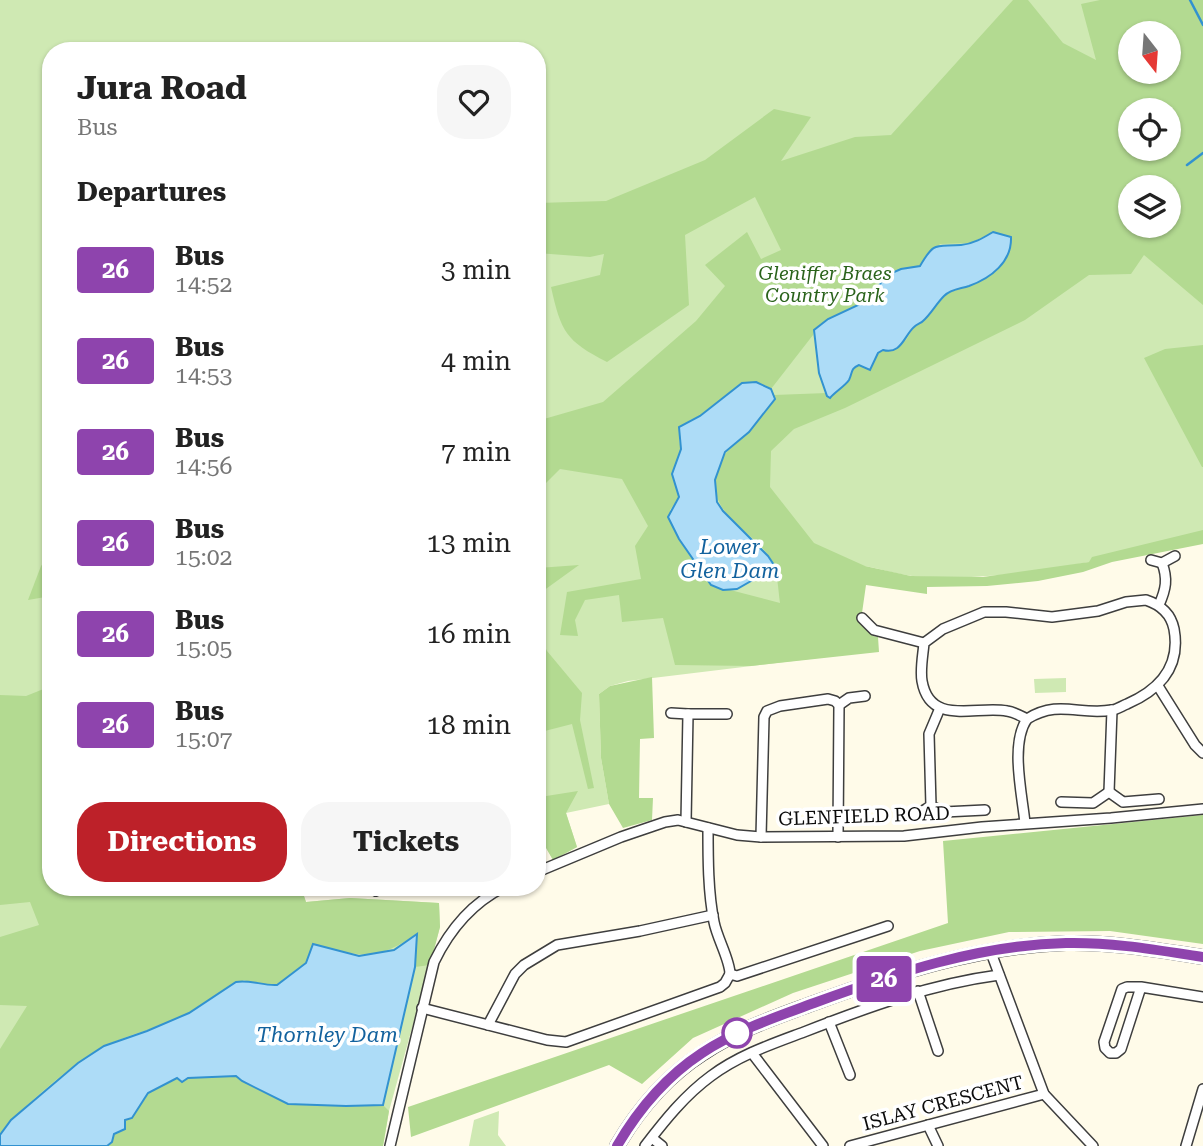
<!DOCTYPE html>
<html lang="en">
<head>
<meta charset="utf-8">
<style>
	:root { --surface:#fff; --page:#f6f6f6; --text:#222; --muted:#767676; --accent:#bd2129 }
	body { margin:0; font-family:"Roboto Serif",serif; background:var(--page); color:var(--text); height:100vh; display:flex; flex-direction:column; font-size:26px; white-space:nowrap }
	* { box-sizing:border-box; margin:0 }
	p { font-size:23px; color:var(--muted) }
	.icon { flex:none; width:38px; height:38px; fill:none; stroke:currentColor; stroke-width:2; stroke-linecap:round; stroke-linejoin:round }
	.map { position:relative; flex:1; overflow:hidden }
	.side { position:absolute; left:42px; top:42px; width:504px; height:854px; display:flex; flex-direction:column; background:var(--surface); border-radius:28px; box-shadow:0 2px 5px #0004 }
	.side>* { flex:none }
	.badge { padding:0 14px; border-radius:5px; font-size:24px; line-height:46px }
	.needle { width:46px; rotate:163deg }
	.buttons { position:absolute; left:1118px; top:21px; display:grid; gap:14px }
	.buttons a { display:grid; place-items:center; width:63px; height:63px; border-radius:50%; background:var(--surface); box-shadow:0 2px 5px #0004; font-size:35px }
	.map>.badge { position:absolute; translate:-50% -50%; box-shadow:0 0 0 4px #fff }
	h2 { padding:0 35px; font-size:26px; line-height:63px }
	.round { display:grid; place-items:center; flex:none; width:74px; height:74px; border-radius:28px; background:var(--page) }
	.headline { display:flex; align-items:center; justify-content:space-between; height:119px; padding:0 35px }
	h1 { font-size:33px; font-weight:700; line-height:52px }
	.action { display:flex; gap:14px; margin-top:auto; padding:14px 35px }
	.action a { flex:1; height:80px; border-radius:28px; background:var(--accent); color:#fff; font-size:28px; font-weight:700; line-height:80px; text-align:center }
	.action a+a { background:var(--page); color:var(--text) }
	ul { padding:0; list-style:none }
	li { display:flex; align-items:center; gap:21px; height:91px; padding:0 35px }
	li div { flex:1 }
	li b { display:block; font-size:26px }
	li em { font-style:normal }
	li .badge { min-width:77px; font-weight:700; text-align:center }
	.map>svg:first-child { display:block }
	.green { fill:#cfe9b3; fill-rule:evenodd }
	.forest { fill:#b3da91; fill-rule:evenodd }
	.water { fill:#addcf7; stroke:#3292d0; stroke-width:2 }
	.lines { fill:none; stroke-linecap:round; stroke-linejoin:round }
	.stream { stroke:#3292d0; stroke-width:2.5 }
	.street-casing { stroke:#3e3e3e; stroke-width:12 }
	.secondary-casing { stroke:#2d2d2d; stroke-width:16 }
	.street { stroke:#fff; stroke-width:9 }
	.secondary { stroke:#fff4a4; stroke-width:12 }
	.line-casing { stroke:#fff; stroke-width:16 }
	.line { stroke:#8e44ad; stroke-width:10 }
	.stop-dot { fill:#fff; stroke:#8e44ad; stroke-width:3.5 }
	.labels { text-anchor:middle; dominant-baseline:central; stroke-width:7; stroke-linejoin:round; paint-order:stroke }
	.park-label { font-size:19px; font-style:italic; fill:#2a631b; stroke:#fff }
	.street-label { font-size:19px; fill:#0b0b0b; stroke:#fff }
	.water-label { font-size:21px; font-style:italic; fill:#13629e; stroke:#fff }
</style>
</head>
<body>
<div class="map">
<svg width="1203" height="1146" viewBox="0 0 1203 1146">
	<rect width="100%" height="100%" fill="#fffbe9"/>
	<g class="green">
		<path d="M0,0H1203V538C1108,558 1010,584 912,576C897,574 881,569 865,566L838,617L851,654L628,681L610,686L599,694L601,758L609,804L566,813L577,847L553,860L537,832V51H51V887H301L306,902L350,898L439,903L440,927L389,1111L383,1146H0ZM1130,33H1169V72H1130ZM1130,110H1169V149H1130ZM1130,187H1169V226H1130Z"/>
		<polygon points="1066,678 1066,692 1035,693 1034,679"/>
		<polygon points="499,1111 498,1135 506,1146 469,1146 474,1120"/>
	</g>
	<g class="forest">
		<path d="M1013,0H1028L1063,43L1096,60L1081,4L1100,0H1203V305L1144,255L1131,274L1089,275L1025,320L845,408L794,429L771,451L770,487L814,543L865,566L911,576L983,577L1089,562L1092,557L1203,530V544L1112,562L1083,572L1038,581L987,586L927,587V594L866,585L862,613L856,618L873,636L878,637L879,652L751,666L675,665L663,618L622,622L619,595L585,600L575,620L578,636L560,635L567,592L641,579L635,546L648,526L622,479L560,469L537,492V421L603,402L696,321L725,286L705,265L747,232L761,259L781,250L755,197L685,235L689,305L607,362C566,341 561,332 551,287L600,275L604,254L590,257L537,253V203L606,201L705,160L774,109L811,117L781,161L855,137L891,135ZM1130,33H1169V72H1130ZM1130,110H1169V149H1130ZM1130,187H1169V226H1130ZM993,232L1011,237L969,286L947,293L922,322L914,327L906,340L878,353L874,361L854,367L850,371L849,380L830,398L827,393L774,395C774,405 767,409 760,416C755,421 753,428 748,433C732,449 717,454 715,480C713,519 755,531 772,561C778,573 778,590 780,603L711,585L679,539L670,510L679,497L673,474L681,449L679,440L690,420L765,385L771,389L813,335L814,330L871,299L885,276L901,269L920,266L940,244L971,243Z"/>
		<polygon points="1203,345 1203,467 1202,467 1144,358 1165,349"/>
		<polygon points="51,554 51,596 28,600 41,566"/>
		<polygon points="579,565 543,591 537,618 538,568"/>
		<polygon points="537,631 547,651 582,693 580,720 594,788 588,789 572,724 537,733"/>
		<polygon points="652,677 654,738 640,739 639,798 653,798 652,820 623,828 609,804 601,758 599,694 610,686"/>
		<path d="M51,686V887H301L306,902L350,898L439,903L440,927L430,965L415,967L416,934C375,963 359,956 313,944L306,963L277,985L255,984L244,980C224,989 208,1003 189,1013C161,1028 130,1033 103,1047C75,1062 18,1109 0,1135V1049L27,1006L0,1005V937L39,925L30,902L0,905V695L26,696Z"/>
		<polygon points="537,781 540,797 578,791 566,813 577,847 553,860 537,832"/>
		<polygon points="1203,815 1203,944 1110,931 1009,932 920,951 793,993 693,1038 642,1084 609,1065 411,1137 408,1107 948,923 943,841"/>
		<path d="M209,1076H236L288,1104L346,1106L383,1105L389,1111L383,1146H107C112,1141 112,1137 116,1132C126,1118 141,1109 148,1093L177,1078L182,1082L188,1078Z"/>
	</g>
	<g class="water">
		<path d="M993,232L1011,237C1012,262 991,278 969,286C960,289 951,289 944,296C936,304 931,314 923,321C921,323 917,324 914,327C904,336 901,355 883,350L878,353L870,370L859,365C850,369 853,372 849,380C845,386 835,392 830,398L827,396L819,373L814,330L828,319L871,299L885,276L901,269L920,266C935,240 936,247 961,245C973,244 983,238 993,232Z"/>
		<polygon points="756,382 771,389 775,399 749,432 725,452 715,480 717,502 723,511 768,556 774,565 758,577 737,589 723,590 711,585 679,539 668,517 679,497 672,474 681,449 679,427 700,416 742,383"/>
		<path d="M417,934L415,967L383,1105L346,1106L288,1104L242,1081L236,1076L188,1078L182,1082L177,1078L148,1093L132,1118L125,1120V1129L114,1134L112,1142L107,1146H0V1135L11,1120L78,1063L104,1046L147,1031L189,1013L236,982C249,979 263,986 277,985L306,963L313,944L359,956L394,950Z"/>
	</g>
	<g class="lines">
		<g class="stream">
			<polyline points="1190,0 1203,25"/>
			<polyline points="1187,165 1203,153"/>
		</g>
		<defs>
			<g id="street">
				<polyline points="1151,560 1162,563 1175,556"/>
				<path d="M1146,600C1161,605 1171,614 1174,629C1181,667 1159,690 1127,704C1122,706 1116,710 1112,710C1080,716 1059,699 1027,719C1021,716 1014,712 1007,711C977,705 930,727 922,681C920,669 923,655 924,643L943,629L984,612H1006L1052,617L1098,611L1126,602Z"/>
				<path d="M1159,605C1166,589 1168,579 1162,563"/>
				<polyline points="862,618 874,630 924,643"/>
				<polyline points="1158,686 1195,745 1203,753"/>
				<polyline points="839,705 849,698 865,696"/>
				<polyline points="671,713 688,714 686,822"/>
				<polyline points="688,714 727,714"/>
				<polyline points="1109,792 1112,710"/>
				<polyline points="1061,802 1093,803 1109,792 1123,802 1159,799"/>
				<polyline points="931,806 929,734 940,708"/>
				<polyline points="904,814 916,815 931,806 944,812 985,810"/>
				<path d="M1025,823C1022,793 1010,744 1027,719"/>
				<path d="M708,828C708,858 708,892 714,922C717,938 730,960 730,974"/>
				<polyline points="761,837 764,717 767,711 780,706 828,699 835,701 839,705 838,837"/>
				<polyline points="537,872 621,837 665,822 678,820 737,835 761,837 904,836 982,827 1111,818 1203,809"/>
				<polyline points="375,887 376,891"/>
				<polyline points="990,950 1044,1094 1093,1146"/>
				<polyline points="1141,987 1121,1049 1116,1053 1110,1053 1105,1048 1104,1042 1122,989 1127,987 1141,987 1203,997"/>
				<polyline points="918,991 938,1051"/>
				<polyline points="422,1008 547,1040 566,1042 720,987 725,983 730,974 737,976 888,926"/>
				<polyline points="829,1022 850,1075"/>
				<polyline points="488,1025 515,974 524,965 557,945 640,931 713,915"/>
				<polyline points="752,1053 823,1146"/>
				<polyline points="928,1125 938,1146"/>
				<polyline points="652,1138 662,1146"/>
				<path d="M390,1146L434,962C449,931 472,903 504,887"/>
				<path d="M645,1146C665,1120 685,1095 711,1076C739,1055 772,1044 804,1032C868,1007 931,984 999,975"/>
				<polyline points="850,1146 1044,1094"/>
				<polyline points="1186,1146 1203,1089"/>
			</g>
			<path id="secondary" d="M617,1146C638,1110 667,1076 703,1053C737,1030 776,1017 814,1003C896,973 978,946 1066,943C1112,942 1157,950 1203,957"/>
		</defs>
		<use href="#street" class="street-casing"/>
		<use href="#secondary" class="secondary-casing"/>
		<use href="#street" class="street"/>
		<use href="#secondary" class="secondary"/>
	</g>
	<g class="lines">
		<defs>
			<path id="line" d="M617,1146C638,1110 667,1076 702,1053C737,1030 776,1017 814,1003C896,973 978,945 1066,943C1112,942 1157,950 1203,957"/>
		</defs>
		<use href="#line" class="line-casing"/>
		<use href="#line" class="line"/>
	</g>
	<circle class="stop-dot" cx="737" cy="1033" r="14"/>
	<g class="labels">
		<g class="park-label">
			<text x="825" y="273">Gleniffer Braes<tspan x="825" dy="22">Country Park</tspan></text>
		</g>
		<g class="street-label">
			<text transform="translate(864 816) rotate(-2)">GLENFIELD ROAD</text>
			<text transform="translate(943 1103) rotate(-15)">ISLAY CRESCENT</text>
		</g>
		<g class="water-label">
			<text x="730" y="547">Lower<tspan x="730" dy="24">Glen Dam</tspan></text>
			<text x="327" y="1035">Thornley Dam</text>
		</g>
	</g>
</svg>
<div class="buttons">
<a><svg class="needle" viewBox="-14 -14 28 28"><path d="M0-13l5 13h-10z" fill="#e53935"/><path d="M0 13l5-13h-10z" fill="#767676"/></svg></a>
<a><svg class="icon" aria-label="locate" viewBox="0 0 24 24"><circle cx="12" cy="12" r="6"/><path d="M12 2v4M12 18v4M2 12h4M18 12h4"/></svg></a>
<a><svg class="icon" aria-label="layers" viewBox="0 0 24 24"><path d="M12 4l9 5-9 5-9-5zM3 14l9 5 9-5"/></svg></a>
</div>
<b class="badge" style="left:884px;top:979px;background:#8e44ad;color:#fff">26</b>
<section class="side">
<div class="headline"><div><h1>Jura Road</h1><p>Bus</p></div><a class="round"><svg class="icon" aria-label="heart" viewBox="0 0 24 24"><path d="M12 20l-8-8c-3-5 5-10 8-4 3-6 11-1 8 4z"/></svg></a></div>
<h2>Departures</h2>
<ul>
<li><span class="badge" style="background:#8e44ad;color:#fff">26</span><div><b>Bus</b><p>14:52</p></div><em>3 min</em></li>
<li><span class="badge" style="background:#8e44ad;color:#fff">26</span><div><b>Bus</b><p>14:53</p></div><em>4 min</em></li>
<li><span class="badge" style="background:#8e44ad;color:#fff">26</span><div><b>Bus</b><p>14:56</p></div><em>7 min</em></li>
<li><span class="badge" style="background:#8e44ad;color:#fff">26</span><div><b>Bus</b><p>15:02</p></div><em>13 min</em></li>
<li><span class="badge" style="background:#8e44ad;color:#fff">26</span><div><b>Bus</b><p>15:05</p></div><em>16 min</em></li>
<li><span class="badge" style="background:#8e44ad;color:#fff">26</span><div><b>Bus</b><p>15:07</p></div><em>18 min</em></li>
</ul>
<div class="action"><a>Directions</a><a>Tickets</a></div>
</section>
</div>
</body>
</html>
